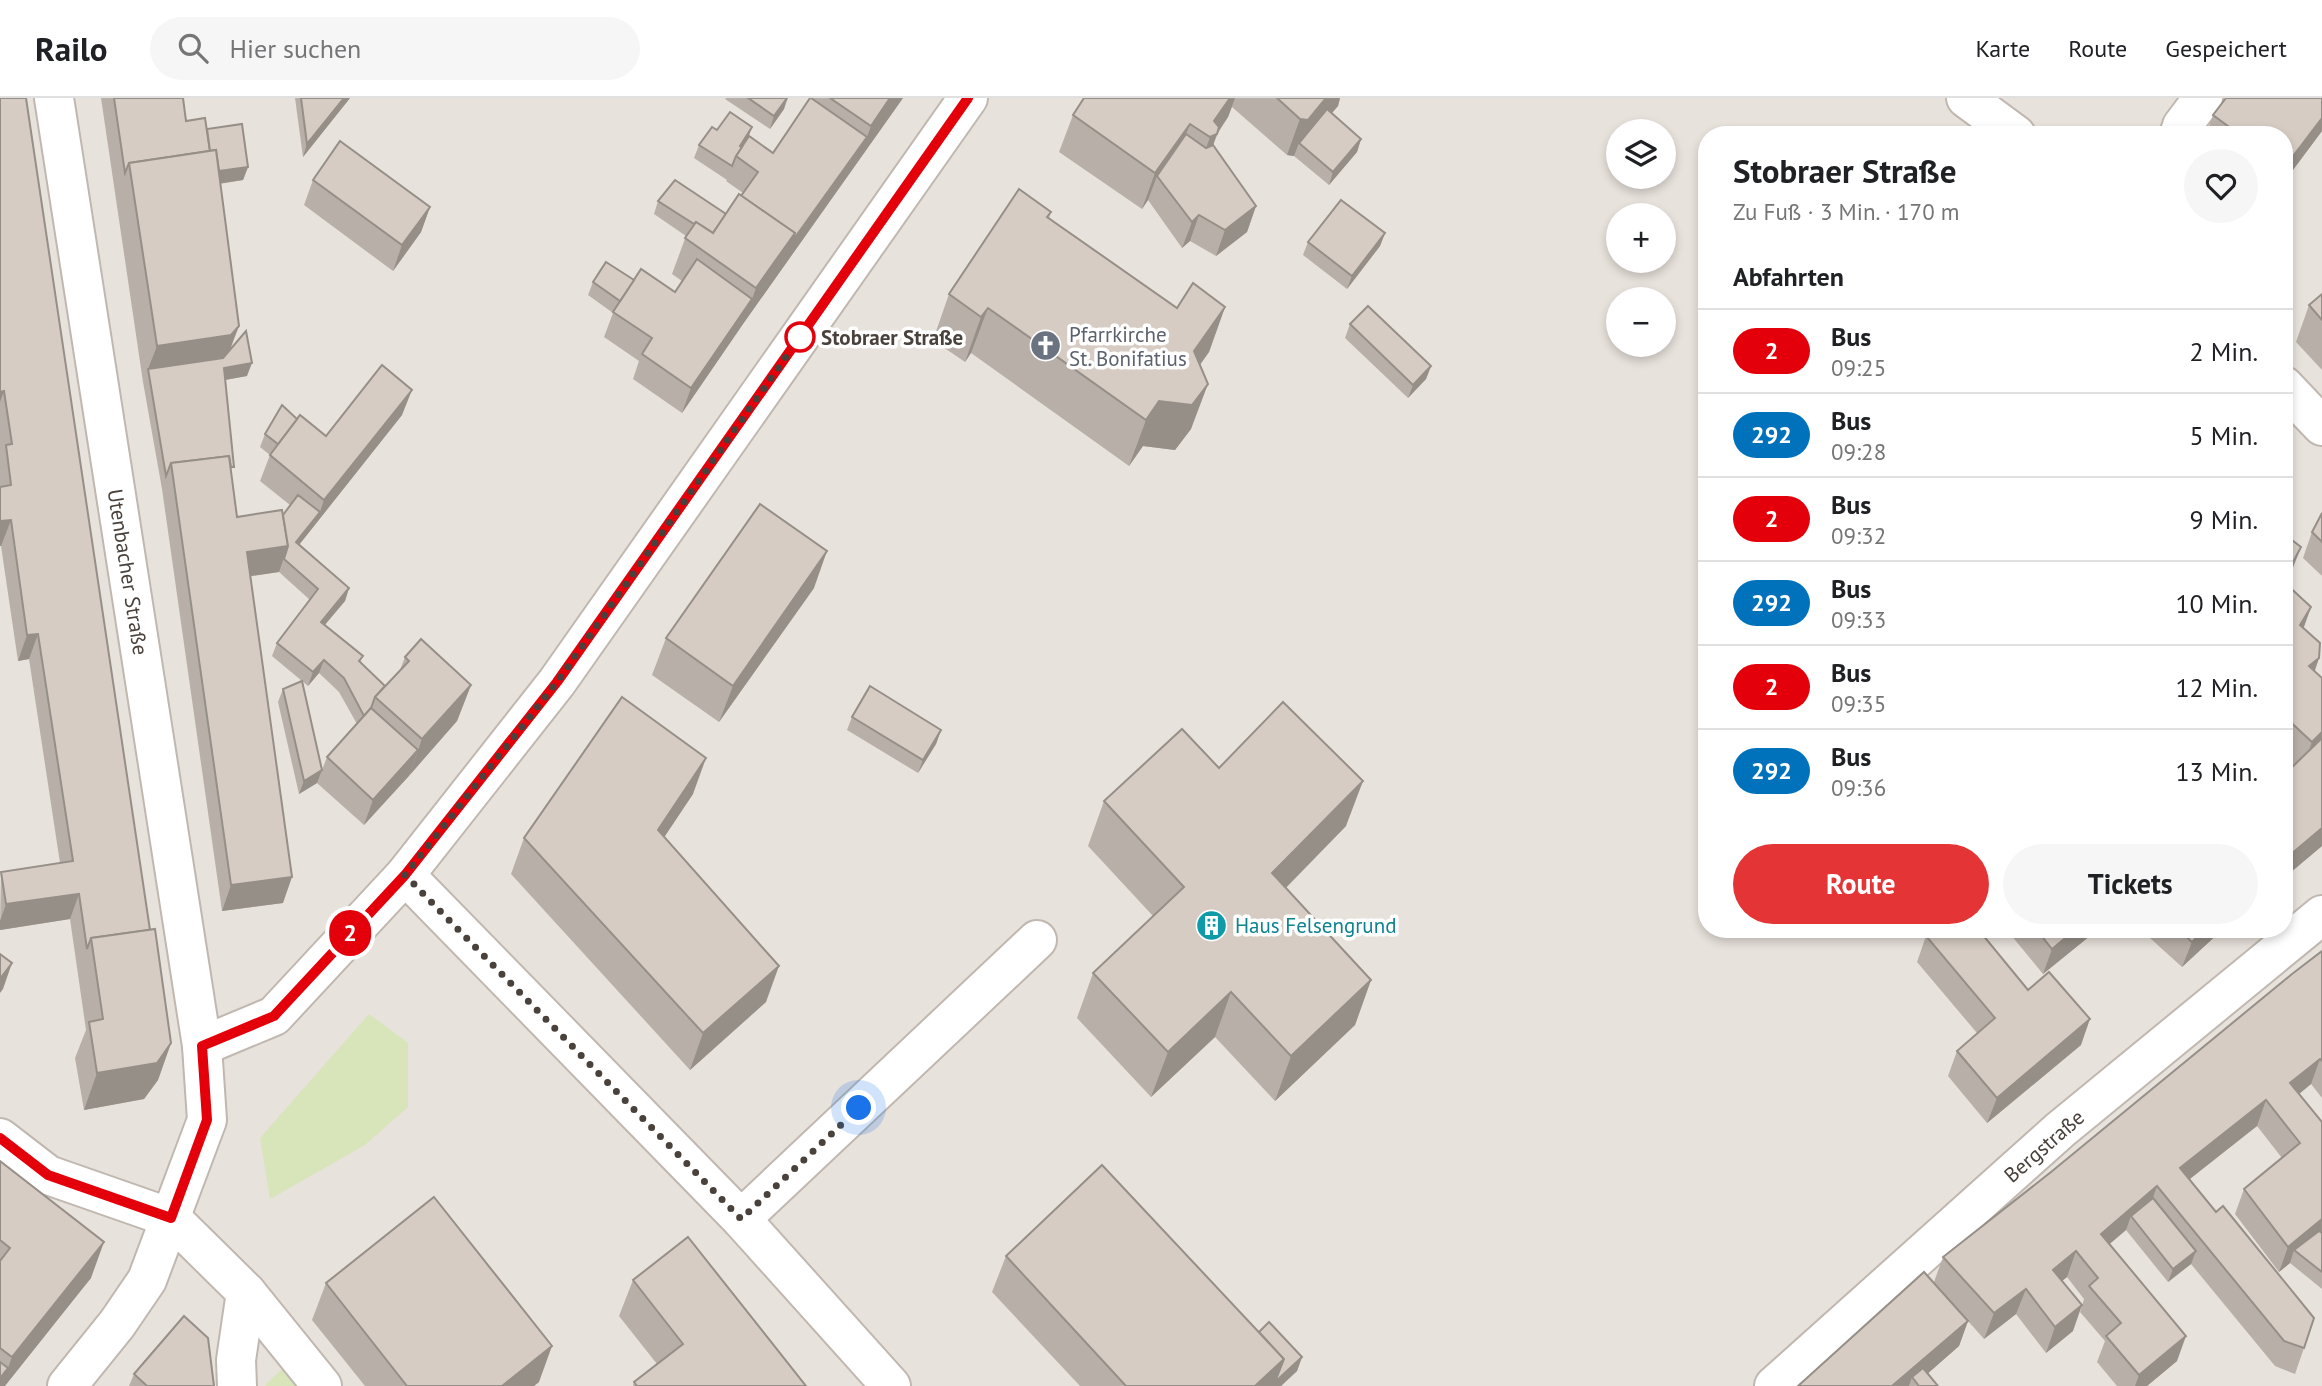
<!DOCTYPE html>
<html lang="de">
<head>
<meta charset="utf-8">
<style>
	:root { --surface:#fff; --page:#f6f6f6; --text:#202124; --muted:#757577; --line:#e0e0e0; --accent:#e53435 }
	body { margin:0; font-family:"PT Sans",sans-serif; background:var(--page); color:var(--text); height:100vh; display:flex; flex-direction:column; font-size:26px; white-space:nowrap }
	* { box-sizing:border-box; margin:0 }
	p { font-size:23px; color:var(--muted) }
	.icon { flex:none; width:38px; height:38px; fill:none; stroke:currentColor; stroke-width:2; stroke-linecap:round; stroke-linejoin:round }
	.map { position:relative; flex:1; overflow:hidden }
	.drawer { position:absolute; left:1698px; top:28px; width:595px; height:812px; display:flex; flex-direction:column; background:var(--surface); border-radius:28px; box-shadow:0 4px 10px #0003 }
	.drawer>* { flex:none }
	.badge { padding:0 14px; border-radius:23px; font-size:24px; line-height:46px }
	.controls { position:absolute; left:1606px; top:21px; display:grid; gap:14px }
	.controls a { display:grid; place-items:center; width:70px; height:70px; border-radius:50%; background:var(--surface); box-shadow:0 4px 10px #0003; font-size:35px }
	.you { position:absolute; width:35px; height:35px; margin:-18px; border:5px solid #fff; border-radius:50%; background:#1a73e8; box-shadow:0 0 0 10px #1a73e833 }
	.map>.badge { position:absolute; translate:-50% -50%; box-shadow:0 0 0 4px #fff }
	h2 { padding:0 35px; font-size:26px; line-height:63px }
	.round { display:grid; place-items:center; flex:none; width:74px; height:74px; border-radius:37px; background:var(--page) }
	.overview { display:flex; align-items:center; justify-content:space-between; height:119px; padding:0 35px }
	h1 { font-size:33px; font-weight:700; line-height:52px }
	.action { display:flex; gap:14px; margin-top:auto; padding:14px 35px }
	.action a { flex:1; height:80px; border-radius:42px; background:var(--accent); color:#fff; font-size:28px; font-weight:700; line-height:80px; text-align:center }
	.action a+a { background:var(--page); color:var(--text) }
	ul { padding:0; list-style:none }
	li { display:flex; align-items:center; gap:21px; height:84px; padding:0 35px; border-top:2px solid var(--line) }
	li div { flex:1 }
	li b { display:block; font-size:26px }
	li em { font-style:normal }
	li .badge { min-width:77px; font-weight:700; text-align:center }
	header { display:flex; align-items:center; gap:42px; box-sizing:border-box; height:98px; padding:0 35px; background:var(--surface); border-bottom:2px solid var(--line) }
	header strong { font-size:33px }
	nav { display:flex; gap:38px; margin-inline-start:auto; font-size:24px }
	.search { width:490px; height:63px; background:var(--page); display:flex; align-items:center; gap:18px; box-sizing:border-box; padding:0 24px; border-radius:38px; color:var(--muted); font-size:26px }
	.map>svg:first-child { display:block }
	.residential { fill:#e8e2dc; fill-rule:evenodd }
	.green { fill:#d8e4ba }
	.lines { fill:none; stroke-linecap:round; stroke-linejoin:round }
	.minor-casing { stroke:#c0b8b0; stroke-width:42 }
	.minor { stroke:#fff; stroke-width:38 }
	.wall { fill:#b8afa8 }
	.shaded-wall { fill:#968f88 }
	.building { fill:#d6ccc3; stroke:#968f88; stroke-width:2 }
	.line-casing { stroke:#fff; stroke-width:16 }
	.line { stroke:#e3000b; stroke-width:10 }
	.walk { stroke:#49413b; stroke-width:7; stroke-dasharray:0 12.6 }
	.stop-dot { fill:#fff; stroke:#e3000b; stroke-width:3.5 }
	.labels { text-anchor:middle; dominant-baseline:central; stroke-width:7; stroke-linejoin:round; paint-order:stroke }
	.worship-label { font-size:21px; fill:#5b616d; stroke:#fff; text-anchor:start }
	.stop-label { font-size:21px; font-weight:bold; fill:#49413b; stroke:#fff; text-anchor:start }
	.street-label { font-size:21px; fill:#49413b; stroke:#fff }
	.culture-label { font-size:21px; fill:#0d838f; stroke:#fff; text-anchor:start }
</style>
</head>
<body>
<header>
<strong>Railo</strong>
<div class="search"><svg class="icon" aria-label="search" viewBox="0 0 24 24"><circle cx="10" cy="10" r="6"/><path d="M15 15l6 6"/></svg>Hier suchen</div>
<nav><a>Karte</a><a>Route</a><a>Gespeichert</a></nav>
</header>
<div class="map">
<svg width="2322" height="1288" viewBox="0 0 2322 1288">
	<rect width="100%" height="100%" fill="#f5f1ed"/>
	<path class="residential" d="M0,0H2322V1288H0ZM1619,33H1664V79H1619ZM1706,37H2284V831H1706ZM1619,117H1664V163H1619ZM1619,201H1664V247H1619Z"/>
	<g class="green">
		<polygon points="369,916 408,945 408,1009 365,1047 270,1101 260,1040"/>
		<polygon points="282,1271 296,1288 266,1288 266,1286"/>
	</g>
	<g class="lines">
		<defs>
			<g id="minor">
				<polyline points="54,0 202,948 207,1022 147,1182 117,1226 67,1288"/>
				<polyline points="1966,0 2016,37"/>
				<polyline points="2179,37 2182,28 2203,0"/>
				<polyline points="2284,288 2322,328"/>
				<polyline points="405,777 741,1121 891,1288"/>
				<polyline points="202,948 274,918 405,777 557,584 968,0"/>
				<polyline points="0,1040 48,1077 171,1120 246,1194 322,1288"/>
				<polyline points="741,1121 1037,842"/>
				<polyline points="237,1288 236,1262 246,1194"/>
				<polyline points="1774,1288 2060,1032 2322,817"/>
			</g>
		</defs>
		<use href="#minor" class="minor-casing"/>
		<use href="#minor" class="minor"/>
	</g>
	<g class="wall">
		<polygon points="0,0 171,945 158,982 144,1001 84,1012 75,960 86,932 70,821 0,832 1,774 60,765 29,561 18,563 1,448 0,448"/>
		<polygon points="101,0 183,0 186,23 207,31 248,69 243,82 220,86 231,251 247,278 225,282 231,376 237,419 283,417 290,407 260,383 270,357 260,349 265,336 297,321 326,338 402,317 299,447 349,490 345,503 325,527 363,558 360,564 385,588 400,572 405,559 471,587 457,623 364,727 317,685 299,696 278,604 283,591 322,672 327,659 357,626 339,594 319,575 308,588 272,558 277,545 310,502 279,474 251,478 283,805 222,813 162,391 143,284"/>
		<polygon points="295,0 350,0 303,59"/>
		<polygon points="726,0 788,0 784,11 770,31 725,1"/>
		<polygon points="810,0 903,0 743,226 682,315 633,281 639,263 604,239 613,215 588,197 593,184 634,182 675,194 682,183 672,176 686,138 654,116 658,103 726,116 743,95 726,83 727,82 694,60 699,47 717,32 749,39 773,55"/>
		<polygon points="1084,0 1340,0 1338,8 1332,15 1361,41 1357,54 1329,87 1294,58 1287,57 1232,9 1228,19 1218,35 1213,47 1256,108 1247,134 1216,158 1190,143 1182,150 1148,102 1142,111 1059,54 1073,17"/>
		<polygon points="2322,0 2322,33 2284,84 2284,37 2206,37 2213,17"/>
		<polygon points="313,82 430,109 421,134 393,173 304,107"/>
		<polygon points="1051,114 1049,120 1177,210 1225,209 1209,254 1200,266 1191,331 1175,352 1143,348 1129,368 971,255 965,264 933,242 949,196"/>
		<polygon points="1385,135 1380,148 1347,191 1303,157 1308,144"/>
		<polygon points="2322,196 2322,272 2296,244 2309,207"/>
		<polygon points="1350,226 1431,268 1426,281 1408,300 1345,240"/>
		<polygon points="2322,415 2322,478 2303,460 2312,434"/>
		<polygon points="2284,436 2287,487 2311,509 2303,530 2319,560 2315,573 2322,580 2322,748 2284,780 2284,677 2290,672 2284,667"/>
		<polygon points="814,490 719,624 652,577 666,540"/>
		<polygon points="852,619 941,632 936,646 918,675 847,632"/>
		<polygon points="1219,670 1346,728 1286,790 1371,882 1355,927 1275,1003 1215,939 1151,999 1077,920 1093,875 1153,818 1088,748 1104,703"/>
		<polygon points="693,696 664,739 766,904 690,972 511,776 524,740"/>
		<polygon points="1835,831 1847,831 1841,837"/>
		<polygon points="1935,831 1982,831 1979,833 2028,892 2081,947 1987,1025 1948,978 1957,953 1977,935 1917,864 1926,838"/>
		<polygon points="2006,831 2097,831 2096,833 2043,876"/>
		<polygon points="2140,831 2223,831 2182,869"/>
		<polygon points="2322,853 2322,1000 2311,986 2299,996 2322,1024 2322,1191 2290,1165 2279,1174 2235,1116 2244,1091 2282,1060 2257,1028 2189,1081 2304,1250 2295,1276 2275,1268 2191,1166 2168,1184 2126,1132 2109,1146 2177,1263 2147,1288 2117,1288 2097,1264 2105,1243 2080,1214 2084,1201 2067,1179 2062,1183 2073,1233 2046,1255 2016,1216 1984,1241 1968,1223 1959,1248 1928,1275 1938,1288 1798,1288 1934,1184 1943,1159 2051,1074"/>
		<polygon points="0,1063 91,1180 0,1288"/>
		<polygon points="1006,1158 1259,1234 1302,1259 1297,1273 1281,1288 1080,1288 992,1194"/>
		<polygon points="633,1182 806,1288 633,1288 634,1284 657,1266 619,1218"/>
		<polygon points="326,1185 539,1284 534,1288 365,1288 312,1222"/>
		<polygon points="134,1276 214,1288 129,1288"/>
	</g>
	<g class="shaded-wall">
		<polygon points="344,0 350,0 303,59 307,46"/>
		<polygon points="787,0 784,11 770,31 774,18"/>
		<polygon points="890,0 903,0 743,226 682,315 691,290 752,201 756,190 795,135 867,39 871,28"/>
		<polygon points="1230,0 1235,0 1228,19 1216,37 1217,36 1204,73 1197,76 1210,39 1214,23"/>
		<polygon points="1326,0 1340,0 1338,8 1303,48 1299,45 1294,58 1287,57 1300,21"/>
		<polygon points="2322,20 2322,33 2284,84 2284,70"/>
		<polygon points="1190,26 1176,62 1157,78 1148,102 1142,111 1155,75"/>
		<polygon points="752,29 747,43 736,58 740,48"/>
		<polygon points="1361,41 1357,54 1329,87 1333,74"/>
		<polygon points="248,69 243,82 134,98 130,75"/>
		<polygon points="1256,108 1247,134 1216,158 1225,132"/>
		<polygon points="430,109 421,134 393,173 402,147"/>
		<polygon points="1199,117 1190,143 1182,150 1192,124"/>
		<polygon points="1385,135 1380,148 1347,191 1352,178"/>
		<polygon points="1225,209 1209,254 1178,298 1194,253"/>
		<polygon points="988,210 971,255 965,264 981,219"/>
		<polygon points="239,228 225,265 148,271 157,248"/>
		<polygon points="252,265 247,278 219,283 224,270"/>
		<polygon points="1431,268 1426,281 1408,300 1413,287"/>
		<polygon points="1208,286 1191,331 1175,352 1143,348 1129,368 1146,322 1159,303"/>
		<polygon points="412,292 402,317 291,457 296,444 320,414 324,402"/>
		<polygon points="4,293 0,304 0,294"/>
		<polygon points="11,422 1,448 0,448 0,423"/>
		<polygon points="288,448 279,474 238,480 247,454"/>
		<polygon points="2301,449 2287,485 2284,492 2284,481"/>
		<polygon points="827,453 814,490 719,624 733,588"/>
		<polygon points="349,490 345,503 316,537 321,524"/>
		<polygon points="2311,509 2298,546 2300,527"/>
		<polygon points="38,536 29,561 18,563 27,537"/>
		<polygon points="2319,560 2306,596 2309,568"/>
		<polygon points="324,562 319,575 308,588 313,574"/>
		<polygon points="471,587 457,623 409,678 422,641"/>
		<polygon points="941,632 936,646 918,675 923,662"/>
		<polygon points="2322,634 2322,657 2299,680 2312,644"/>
		<polygon points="418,652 409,678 364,727 373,702"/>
		<polygon points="706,660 693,696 645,768 658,732"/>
		<polygon points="322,672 317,685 299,696 304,683"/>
		<polygon points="1363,683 1346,728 1256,820 1272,775"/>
		<polygon points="2322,730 2322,748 2284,780 2284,762"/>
		<polygon points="292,779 283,805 222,813 231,787"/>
		<polygon points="79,796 70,821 0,832 0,823 6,806"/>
		<polygon points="2076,831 2097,831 2096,833 2043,876 2052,851"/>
		<polygon points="2205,831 2223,831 2182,869 2192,844"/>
		<polygon points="12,865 3,891 0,895 0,881"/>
		<polygon points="779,868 766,904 690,972 703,935"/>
		<polygon points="1371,882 1355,927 1275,1003 1291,958"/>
		<polygon points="1231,894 1215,939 1151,999 1168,954"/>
		<polygon points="2090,921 2081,947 1987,1025 1997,1000"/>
		<polygon points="171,945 158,982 144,1001 84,1012 97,975"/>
		<polygon points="2320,961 2311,986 2281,1011 2290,985"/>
		<polygon points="2266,1002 2257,1028 2171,1096 2180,1070"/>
		<polygon points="2157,1088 2148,1114 2131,1118 2126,1132 2091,1162 2101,1136"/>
		<polygon points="2322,1121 2322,1139 2294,1152 2290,1165 2279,1174 2288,1149"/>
		<polygon points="104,1144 91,1180 5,1288 0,1288 0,1280 8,1270 12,1259"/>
		<polygon points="2076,1153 2067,1179 2043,1198 2053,1172"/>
		<polygon points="2196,1153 2191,1166 2168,1184 2173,1171"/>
		<polygon points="2026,1191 2016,1216 1984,1241 1994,1215"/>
		<polygon points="2082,1207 2073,1233 2046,1255 2055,1229"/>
		<polygon points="1968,1223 1959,1248 1917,1285 1912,1279 1909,1288 1892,1288"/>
		<polygon points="2186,1238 2177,1263 2147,1288 2135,1288 2139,1277"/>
		<polygon points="552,1248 539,1284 534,1288 502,1288"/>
		<polygon points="1302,1259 1297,1273 1281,1288 1255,1288 1284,1261"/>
	</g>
	<g class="building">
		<polygon points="0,0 26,0 150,832 91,840 87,851 79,796 6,806 1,774 73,763 38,536 27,537 11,422 0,423 0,389 11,387 6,347 12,346 4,293 0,294"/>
		<polygon points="114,0 183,0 186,23 205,20 210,53 129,65 125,75"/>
		<polygon points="301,0 344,0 307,46"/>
		<polygon points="748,0 787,0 774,18"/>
		<polygon points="810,0 811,0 867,39 791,145 795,135 741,98 758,74 736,58 749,38 773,55"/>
		<polygon points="830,0 890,0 871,28"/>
		<polygon points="1084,0 1230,0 1214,23 1219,29 1217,36 1210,39 1190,26 1155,75 1073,17"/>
		<polygon points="1277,0 1326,0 1308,22 1300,21"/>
		<polygon points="2226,0 2322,0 2322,20 2284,70 2284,37 2240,37 2213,17"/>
		<polygon points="1327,11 1361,41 1333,74 1299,45"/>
		<polygon points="730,14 752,29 740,48 742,49 736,58 732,68 699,47 712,29 717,32"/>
		<polygon points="242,26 248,69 219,73 216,52 210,53 207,31"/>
		<polygon points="1186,36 1206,50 1213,47 1256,108 1225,132 1199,117 1192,124 1157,78"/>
		<polygon points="340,43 430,109 402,147 313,82"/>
		<polygon points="216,52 239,228 231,237 157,248 129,65"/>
		<polygon points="675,82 726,116 713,135 696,124 694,126 658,103"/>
		<polygon points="1019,91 1051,114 1047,119 1177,210 1193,185 1225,209 1194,253 1208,286 1192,307 1159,303 1146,322 988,210 981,219 949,196"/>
		<polygon points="739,96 795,135 756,190 685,140 696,124 713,135"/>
		<polygon points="1341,102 1385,135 1352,178 1308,144"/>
		<polygon points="697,161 752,201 691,290 642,256 652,240 613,214 641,171 675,194"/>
		<polygon points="606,164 634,182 620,203 593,184"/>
		<polygon points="2322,196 2322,222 2309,207"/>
		<polygon points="1368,208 1431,268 1413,287 1350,226"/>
		<polygon points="246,233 252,265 224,270 234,369 231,369 229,358 171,365 166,378 148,271 223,260"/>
		<polygon points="382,267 412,292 324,402 270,357 300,317 326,338"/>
		<polygon points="282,307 297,321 278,346 265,336"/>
		<polygon points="229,358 237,419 282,412 288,448 247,454 292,779 231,787 171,365"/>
		<polygon points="298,397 320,414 296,444 349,490 321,524 363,558 359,563 385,588 375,599 371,610 364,618 344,580 324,562 313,574 277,545 318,491 284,461 288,448 283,417"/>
		<polygon points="760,406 827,453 733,588 666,540"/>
		<polygon points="2322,415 2322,444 2312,434"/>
		<polygon points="2284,436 2301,449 2284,481"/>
		<polygon points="2284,484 2311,509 2300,527 2320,545 2319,560 2309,568 2322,580 2322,634 2312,644 2284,618"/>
		<polygon points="421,541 471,587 422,641 375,599 409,563 405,559"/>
		<polygon points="302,583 322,672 304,683 283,591"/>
		<polygon points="870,588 941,632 923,662 852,619"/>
		<polygon points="622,599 706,660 658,732 779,868 703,935 524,740"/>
		<polygon points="1283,604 1363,683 1272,775 1371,882 1291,958 1231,894 1168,954 1093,875 1184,789 1104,703 1182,631 1219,670"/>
		<polygon points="371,610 418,652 373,702 327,659"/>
		<polygon points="2322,640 2322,730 2284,762 2284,677"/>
		<polygon points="155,831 171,945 157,965 97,975 89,924 103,921 91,840"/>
		<polygon points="1935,831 1978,831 2028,892 2049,874 2090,921 1997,1000 1957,953 1995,920 1926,838"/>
		<polygon points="2036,831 2076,831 2052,851"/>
		<polygon points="2178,831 2205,831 2192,844"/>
		<polygon points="2322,853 2322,963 2320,961 2290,985 2322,1024 2322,1121 2288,1149 2244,1091 2300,1045 2266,1002 2180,1070 2216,1114 2223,1108 2314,1220 2304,1250 2284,1243 2157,1088 2101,1136 2186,1238 2139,1277 2106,1238 2121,1225 2089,1188 2098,1180 2076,1153 2053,1172 2082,1207 2055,1229 2026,1191 1994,1215 1943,1159 2051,1074 2292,876"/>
		<polygon points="0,856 12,865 0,881"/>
		<polygon points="0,1063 104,1144 12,1259 0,1250 0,1163 10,1150 0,1142"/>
		<polygon points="1102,1067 1284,1261 1255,1288 1126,1288 1006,1158"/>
		<polygon points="434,1099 552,1248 502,1288 407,1288 326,1185"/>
		<polygon points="2153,1100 2196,1153 2173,1171 2131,1118"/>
		<polygon points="2319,1133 2322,1135 2322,1174 2294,1152"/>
		<polygon points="688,1139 806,1288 637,1288 634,1284 683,1246 633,1182"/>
		<polygon points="1924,1174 1968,1223 1892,1288 1798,1288"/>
		<polygon points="184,1218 208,1240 214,1288 147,1288 134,1276"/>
		<polygon points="1269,1224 1302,1259 1275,1284 1284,1261 1259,1234"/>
		<polygon points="0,1264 8,1270 0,1280"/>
		<polygon points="1923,1270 1938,1288 1919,1288 1912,1279"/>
	</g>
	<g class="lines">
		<defs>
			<polyline id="line" points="0,1040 48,1077 171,1120 207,1022 202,948 274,918 405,777 557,584 968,0"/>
		</defs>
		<use href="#line" class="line-casing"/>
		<use href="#line" class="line"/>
		<polyline class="walk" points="800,239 557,584 405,777 741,1121 859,1010"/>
	</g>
	<defs>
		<symbol id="church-disc" viewBox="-11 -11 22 22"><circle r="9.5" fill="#6b7280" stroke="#fff"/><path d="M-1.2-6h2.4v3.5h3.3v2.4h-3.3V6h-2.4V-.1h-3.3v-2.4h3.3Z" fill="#fff"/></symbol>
		<symbol id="building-disc" viewBox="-11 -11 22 22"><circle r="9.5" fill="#0f9aa8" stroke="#fff"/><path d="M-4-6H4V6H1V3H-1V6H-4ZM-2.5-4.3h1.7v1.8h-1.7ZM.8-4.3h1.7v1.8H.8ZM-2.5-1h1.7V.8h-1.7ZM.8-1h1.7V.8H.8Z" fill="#fff"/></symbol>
	</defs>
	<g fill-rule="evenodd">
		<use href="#church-disc" x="1028" y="230" width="35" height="35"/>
		<use href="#building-disc" x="1194" y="810" width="35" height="35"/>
	</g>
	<circle class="stop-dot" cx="800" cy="239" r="14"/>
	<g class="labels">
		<g class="worship-label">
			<text x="1069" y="236">Pfarrkirche<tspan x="1069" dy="24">St. Bonifatius</tspan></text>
		</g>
		<g class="stop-label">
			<text x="821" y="239">Stobraer Straße</text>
		</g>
		<g class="street-label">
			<text transform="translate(128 474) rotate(81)">Utenbacher Straße</text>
			<text transform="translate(2044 1048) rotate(-41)">Bergstraße</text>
		</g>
		<g class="culture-label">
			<text x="1235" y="827">Haus Felsengrund</text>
		</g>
	</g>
</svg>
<div class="controls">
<a><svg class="icon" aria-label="layers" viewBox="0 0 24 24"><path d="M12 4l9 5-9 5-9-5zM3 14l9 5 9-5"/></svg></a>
<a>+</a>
<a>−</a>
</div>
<div class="you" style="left:859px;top:1010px"></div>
<b class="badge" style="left:350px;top:835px;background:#e3000b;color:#fff">2</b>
<section class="drawer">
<div class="overview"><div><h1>Stobraer Straße</h1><p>Zu Fuß · 3 Min. · 170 m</p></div><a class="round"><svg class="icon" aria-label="heart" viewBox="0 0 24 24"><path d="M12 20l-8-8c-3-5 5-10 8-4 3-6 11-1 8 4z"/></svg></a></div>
<h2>Abfahrten</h2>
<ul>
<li><span class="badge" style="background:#e3000b;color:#fff">2</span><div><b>Bus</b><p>09:25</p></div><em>2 Min.</em></li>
<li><span class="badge" style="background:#0072bc;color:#fff">292</span><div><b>Bus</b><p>09:28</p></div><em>5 Min.</em></li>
<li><span class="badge" style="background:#e3000b;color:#fff">2</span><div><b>Bus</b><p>09:32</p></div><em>9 Min.</em></li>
<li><span class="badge" style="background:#0072bc;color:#fff">292</span><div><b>Bus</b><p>09:33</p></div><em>10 Min.</em></li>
<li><span class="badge" style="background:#e3000b;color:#fff">2</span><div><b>Bus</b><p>09:35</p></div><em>12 Min.</em></li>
<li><span class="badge" style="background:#0072bc;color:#fff">292</span><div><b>Bus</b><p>09:36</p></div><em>13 Min.</em></li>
</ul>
<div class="action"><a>Route</a><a>Tickets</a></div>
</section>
</div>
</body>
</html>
